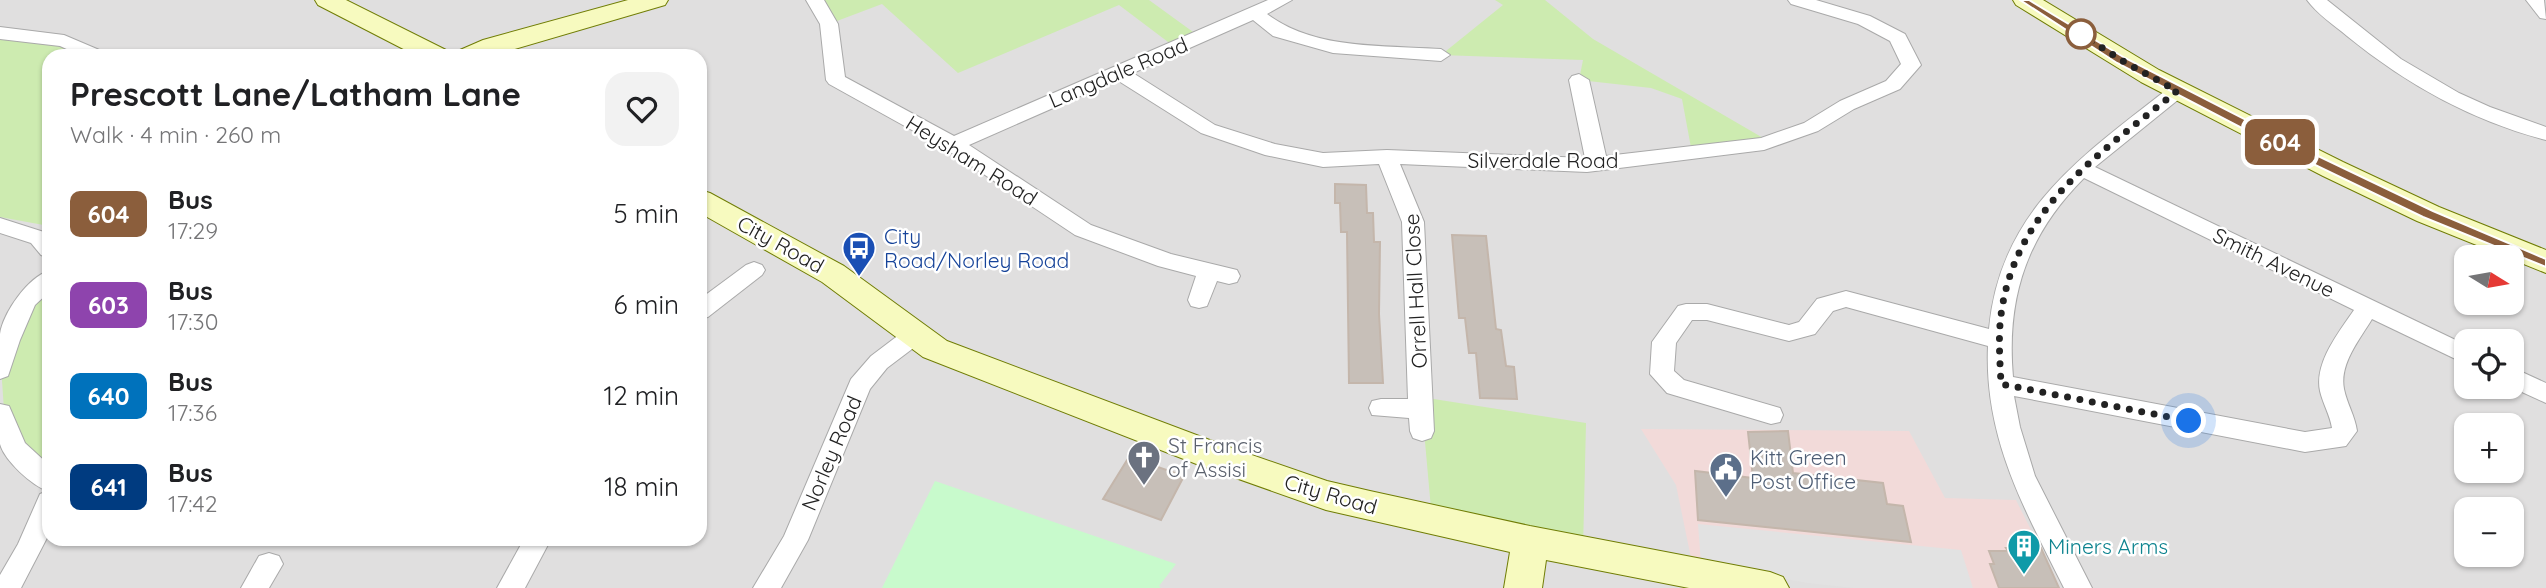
<!DOCTYPE html>
<html lang="en">
<head>
<meta charset="utf-8">
<style>
	:root { --surface:#fff; --page:#f2f2f2; --text:#202124; --muted:#757577 }
	body { margin:0; font-family:Quicksand,sans-serif; background:var(--page); color:var(--text); height:100vh; display:flex; flex-direction:column; font-size:26px; white-space:nowrap }
	* { box-sizing:border-box; margin:0 }
	p { font-size:23px; color:var(--muted) }
	.icon { flex:none; width:38px; height:38px; fill:none; stroke:currentColor; stroke-width:2; stroke-linecap:round; stroke-linejoin:round }
	.map { position:relative; flex:1; overflow:hidden }
	.sheet { position:absolute; left:42px; top:49px; width:665px; height:497px; display:flex; flex-direction:column; background:var(--surface); border-radius:21px; box-shadow:0 2px 5px #0004 }
	.sheet>* { flex:none }
	.badge { padding:0 14px; border-radius:10px; font-size:24px; line-height:46px }
	.needle { width:46px; rotate:101deg }
	.fabs { position:absolute; left:2454px; top:245px; display:grid; gap:14px }
	.fabs a { display:grid; place-items:center; width:70px; height:70px; border-radius:14px; background:var(--surface); box-shadow:0 2px 5px #0004; font-size:35px }
	.you { position:absolute; width:35px; height:35px; margin:-18px; border:5px solid #fff; border-radius:50%; background:#1a73e8; box-shadow:0 0 0 10px #1a73e833 }
	.map>.badge { position:absolute; translate:-50% -50%; box-shadow:0 0 0 4px #fff }
	.round { display:grid; place-items:center; flex:none; width:74px; height:74px; border-radius:21px; background:var(--page) }
	.overview { display:flex; align-items:center; justify-content:space-between; height:119px; padding:0 28px }
	h1 { font-size:33px; font-weight:700; line-height:52px }
	ul { padding:0; list-style:none }
	li { display:flex; align-items:center; gap:21px; height:91px; padding:0 28px }
	li div { flex:1 }
	li b { display:block; font-size:26px }
	li em { font-style:normal }
	li .badge { min-width:77px; font-weight:700; text-align:center }
	.map>svg:first-child { display:block }
	.residential { fill:#e0dfdf; fill-rule:evenodd }
	.commercial { fill:#f2dad9 }
	.grass { fill:#cdebb0 }
	.park { fill:#c8facc }
	.parking { fill:#e2e2e2 }
	.building { fill:#c7bfb8; stroke:#c4b6ab; stroke-width:2 }
	.lines { fill:none; stroke-linecap:round; stroke-linejoin:round }
	.street-casing { stroke:#a9a9a9; stroke-width:2 }
	.secondary-casing { stroke:#707d05; stroke-width:2 }
	.street { fill:#fff; fill-rule:evenodd }
	.secondary { fill:#f7fabf; fill-rule:evenodd }
	.line { fill:#8b5e3c; stroke:#fff; stroke-width:2 }
	.walk { stroke:#222; stroke-width:7; stroke-dasharray:0 12.6 }
	.stop-dot { fill:#fff; stroke:#8b5e3c; stroke-width:3.5 }
	.labels { text-anchor:middle; dominant-baseline:central; stroke-width:5; stroke-linejoin:round; paint-order:stroke }
	.street-label { font-size:21px; fill:#222; stroke:#fff }
	.transit-label { font-size:21px; fill:#164399; stroke:#fff; text-anchor:start }
	.worship-label { font-size:21px; fill:#5b616d; stroke:#fff; text-anchor:start }
	.service-label { font-size:21px; fill:#4e5e75; stroke:#fff; text-anchor:start }
	.culture-label { font-size:21px; fill:#0d838f; stroke:#fff; text-anchor:start }
</style>
</head>
<body>
<div class="map">
<svg width="2546" height="588" viewBox="0 0 2546 588">
	<rect width="100%" height="100%" fill="#f2efe9"/>
	<path class="residential" d="M0,0H2546V588H0ZM49,56H700V539H49ZM2466,257H2511V303H2466ZM2466,341H2511V387H2466ZM2466,425H2511V471H2466ZM2466,509H2511V555H2466Z"/>
	<polygon class="commercial" points="1641,429 1909,431 1945,498 2016,500 2060,588 1859,588 1691,558 1676,485"/>
	<g class="grass">
		<polygon points="815,0 1149,0 1200,37 1176,48 1119,5 958,73 882,4 829,24"/>
		<polygon points="1495,0 1545,0 1593,39 1770,142 1692,153 1682,99 1651,88 1579,80 1583,60 1441,55 1503,5"/>
		<polygon points="0,37 64,41 91,56 49,56 49,226 0,217"/>
		<polygon points="49,279 49,479 5,425 1,366"/>
		<polygon points="1421,397 1586,423 1583,550 1432,520"/>
	</g>
	<polygon class="park" points="935,481 1176,564 1159,586 1161,588 882,588"/>
	<polygon class="parking" points="1698,524 1961,550 1973,588 1854,588 1808,583 1701,564"/>
	<g class="building">
		<polygon points="1335,184 1366,185 1367,213 1373,213 1374,242 1380,242 1379,314 1383,383 1349,383 1347,232 1341,232 1340,203 1335,203"/>
		<polygon points="1452,235 1486,236 1496,329 1501,330 1506,366 1514,367 1517,399 1480,398 1476,353 1469,353 1465,318 1459,318"/>
		<polygon points="1788,431 1793,473 1883,483 1887,504 1903,506 1911,542 1698,520 1695,471 1753,478 1748,432"/>
		<polygon points="1129,457 1184,476 1161,520 1103,499"/>
		<polygon points="2006,548 2041,548 2059,588 1999,588 1990,564 1994,564 1989,551 2008,551"/>
	</g>
	<g class="lines">
		<defs>
			<g id="street">
				<path d="M806,0H824L838,24L845,77L954,136L1268,0H1292L1267,14C1315,50 1383,45 1441,49L1450,55L1441,61L1333,53L1273,36L1253,20L1133,73L1215,125L1275,144L1323,153L1387,150L1585,158L1569,80L1572,76L1579,74L1589,80L1606,156L1761,138L1804,123L1840,101L1886,81L1901,64L1890,41L1858,24L1791,4L1788,0H1816L1870,16L1905,34L1921,65L1900,89L1854,109L1818,131L1764,150L1587,172L1400,164L1424,222L1434,431L1431,438L1422,441L1413,438L1410,431L1409,418L1372,415L1369,408L1372,401L1381,399H1408L1402,222L1379,164L1323,167L1265,155L1201,133L1117,80L969,145L1091,225L1171,254L1237,270L1240,276L1237,282L1229,284L1217,281L1207,306L1199,308L1191,306L1188,300L1196,276L1158,266L1075,235L946,149L829,84L826,80L820,24Z"/>
				<path d="M2307,0H2327L2401,59L2459,93L2490,107L2546,127V140C2472,121 2406,84 2347,36C2334,25 2317,14 2307,0Z"/>
				<polygon points="2526,0 2544,0 2546,19 2540,18"/>
				<polygon points="0,27 64,35 104,52 106,56 82,56 60,46 0,39"/>
				<path d="M2177,85L2184,87L2187,91L2184,95L2095,167L2466,345V364L2372,319C2360,339 2339,364 2344,389C2347,404 2355,416 2357,431L2346,446L2305,452L2014,396L2020,427L2035,476L2092,588H2064C2024,508 1984,438 1988,346L1846,307L1833,311L1815,334L1789,341L1707,320H1692L1676,343L1674,371L1684,380L1780,408L1783,415L1780,422L1771,424L1667,393L1650,374L1652,342L1678,306L1686,304H1707L1789,325L1799,322L1817,299L1846,291L1989,329C2000,209 2084,155 2170,87ZM2084,178L2354,310C2339,332 2314,363 2320,391C2323,404 2330,415 2332,428L2305,432L2013,377C2006,297 2027,235 2084,178Z"/>
				<polygon points="0,218 47,233 49,258 41,255 31,243 0,233"/>
				<polygon points="754,262 762,265 765,270 762,275 708,317 700,319 700,299 746,265"/>
				<path d="M49,271V292L35,305L20,340L8,376L0,379C0,364 0,349 0,334C3,313 28,277 49,271Z"/>
				<polygon points="916,325 924,328 928,334 924,340 887,368 870,389 808,540 781,588 753,588 784,536 851,379 871,356 908,328"/>
				<polygon points="2511,367 2546,383 2546,403 2511,387"/>
				<path d="M0,404L9,406L25,443L49,465V534L21,588H0V575L18,544L40,494L48,491C32,486 4,460 0,444C0,431 0,416 0,404Z"/>
				<polygon points="524,539 551,539 525,588 497,588"/>
				<polygon points="269,553 279,556 283,564 269,588 241,588 259,556"/>
			</g>
			<g id="secondary">
				<polygon points="315,0 346,0 446,50 450,56 417,56 318,5"/>
				<polygon points="628,0 668,0 665,5 491,56 456,56 460,50 483,40"/>
				<polygon points="2013,0 2043,0 2159,70 2343,162 2439,207 2546,250 2546,273 2417,221 2323,176 2141,82 2016,5"/>
				<polygon points="700,190 710,193 844,266 947,341 1223,445 1327,481 1370,491 1530,526 1770,572 1783,577 1789,588 1689,588 1546,560 1542,588 1504,588 1510,552 1326,510 1199,465 923,357 822,282 700,213"/>
			</g>
		</defs>
		<use href="#street" class="street-casing"/>
		<use href="#secondary" class="secondary-casing"/>
		<use href="#street" class="street"/>
		<use href="#secondary" class="secondary"/>
	</g>
	<polygon class="line" points="2020,0 2029,0 2125,58 2293,144 2433,211 2546,259 2546,267 2541,265 2423,217 2284,150 2117,63"/>
	<g class="lines">
		<path class="walk" d="M2081,34L2121,60L2177,91C2101,153 2015,208 2001,315C1998,337 2000,361 2001,384L2189,421"/>
	</g>
	<defs>
		<symbol id="bus-pin" viewBox="-11 -11 22 30"><path d="M0 17L-7.5 6A9.5 9.5 0 1 1 7.5 6Z" fill="#1a4fb4" stroke="#fff"/><path d="M-5-6H5V4H4V6H2V4H-2V6H-4V4H-5ZM-3.5-4V0h7V-4ZM-3.5 1.2v1.5H-2V1.2ZM2 1.2v1.5H3.5V1.2Z" fill="#fff"/></symbol>
		<symbol id="church-pin" viewBox="-11 -11 22 30"><path d="M0 17L-7.5 6A9.5 9.5 0 1 1 7.5 6Z" fill="#6b7280" stroke="#fff"/><path d="M-1.2-6h2.4v3.5h3.3v2.4h-3.3V6h-2.4V-.1h-3.3v-2.4h3.3Z" fill="#fff"/></symbol>
		<symbol id="civic-pin" viewBox="-11 -11 22 30"><path d="M0 17L-7.5 6A9.5 9.5 0 1 1 7.5 6Z" fill="#5c6f8a" stroke="#fff"/><path d="M-.6-6.5H3V-4.5H.6V-3L4-1V1h2V6H-6V1h2V-1L-.6-3ZM-1.2 2.5V6h2.4V2.5Z" fill="#fff"/></symbol>
		<symbol id="building-pin" viewBox="-11 -11 22 30"><path d="M0 17L-7.5 6A9.5 9.5 0 1 1 7.5 6Z" fill="#0f9aa8" stroke="#fff"/><path d="M-4-6H4V6H1V3H-1V6H-4ZM-2.5-4.3h1.7v1.8h-1.7ZM.8-4.3h1.7v1.8H.8ZM-2.5-1h1.7V.8h-1.7ZM.8-1h1.7V.8H.8Z" fill="#fff"/></symbol>
	</defs>
	<g fill-rule="evenodd">
		<use href="#bus-pin" x="840" y="229" width="38" height="52"/>
		<use href="#church-pin" x="1125" y="438" width="38" height="52"/>
		<use href="#civic-pin" x="1707" y="450" width="38" height="52"/>
		<use href="#building-pin" x="2005" y="527" width="38" height="52"/>
	</g>
	<circle class="stop-dot" cx="2081" cy="34" r="14"/>
	<g class="labels">
		<g class="street-label">
			<text transform="translate(1118 72) rotate(-23)">Langdale Road</text>
			<text transform="translate(972 160) rotate(32)">Heysham Road</text>
			<text x="1543" y="160">Silverdale Road</text>
			<text transform="translate(781 244) rotate(29)">City Road</text>
			<text transform="translate(2274 262) rotate(26)">Smith Avenue</text>
			<text transform="translate(1415 291) rotate(-93)">Orrell Hall Close</text>
			<text transform="translate(831 453) rotate(-67)">Norley Road</text>
			<text transform="translate(1331 494) rotate(16)">City Road</text>
		</g>
		<g class="transit-label">
			<text x="884" y="236">City<tspan x="884" dy="24">Road/Norley Road</tspan></text>
		</g>
		<g class="worship-label">
			<text x="1168" y="445">St Francis<tspan x="1168" dy="24">of Assisi</tspan></text>
		</g>
		<g class="service-label">
			<text x="1750" y="457">Kitt Green<tspan x="1750" dy="24">Post Office</tspan></text>
		</g>
		<g class="culture-label">
			<text x="2048" y="546">Miners Arms</text>
		</g>
	</g>
</svg>
<div class="fabs">
<a><svg class="needle" viewBox="-14 -14 28 28"><path d="M0-13l5 13h-10z" fill="#e53935"/><path d="M0 13l5-13h-10z" fill="#757577"/></svg></a>
<a><svg class="icon" aria-label="locate" viewBox="0 0 24 24"><circle cx="12" cy="12" r="6"/><path d="M12 2v4M12 18v4M2 12h4M18 12h4"/></svg></a>
<a>+</a>
<a>−</a>
</div>
<div class="you" style="left:2189px;top:421px"></div>
<b class="badge" style="left:2280px;top:142px;background:#8b5e3c;color:#fff">604</b>
<section class="sheet">
<div class="overview"><div><h1>Prescott Lane/Latham Lane</h1><p>Walk · 4 min · 260 m</p></div><a class="round"><svg class="icon" aria-label="heart" viewBox="0 0 24 24"><path d="M12 20l-8-8c-3-5 5-10 8-4 3-6 11-1 8 4z"/></svg></a></div>
<ul>
<li><span class="badge" style="background:#8b5e3c;color:#fff">604</span><div><b>Bus</b><p>17:29</p></div><em>5 min</em></li>
<li><span class="badge" style="background:#8e44ad;color:#fff">603</span><div><b>Bus</b><p>17:30</p></div><em>6 min</em></li>
<li><span class="badge" style="background:#0072bc;color:#fff">640</span><div><b>Bus</b><p>17:36</p></div><em>12 min</em></li>
<li><span class="badge" style="background:#003b80;color:#fff">641</span><div><b>Bus</b><p>17:42</p></div><em>18 min</em></li>
</ul>
</section>
</div>
</body>
</html>
